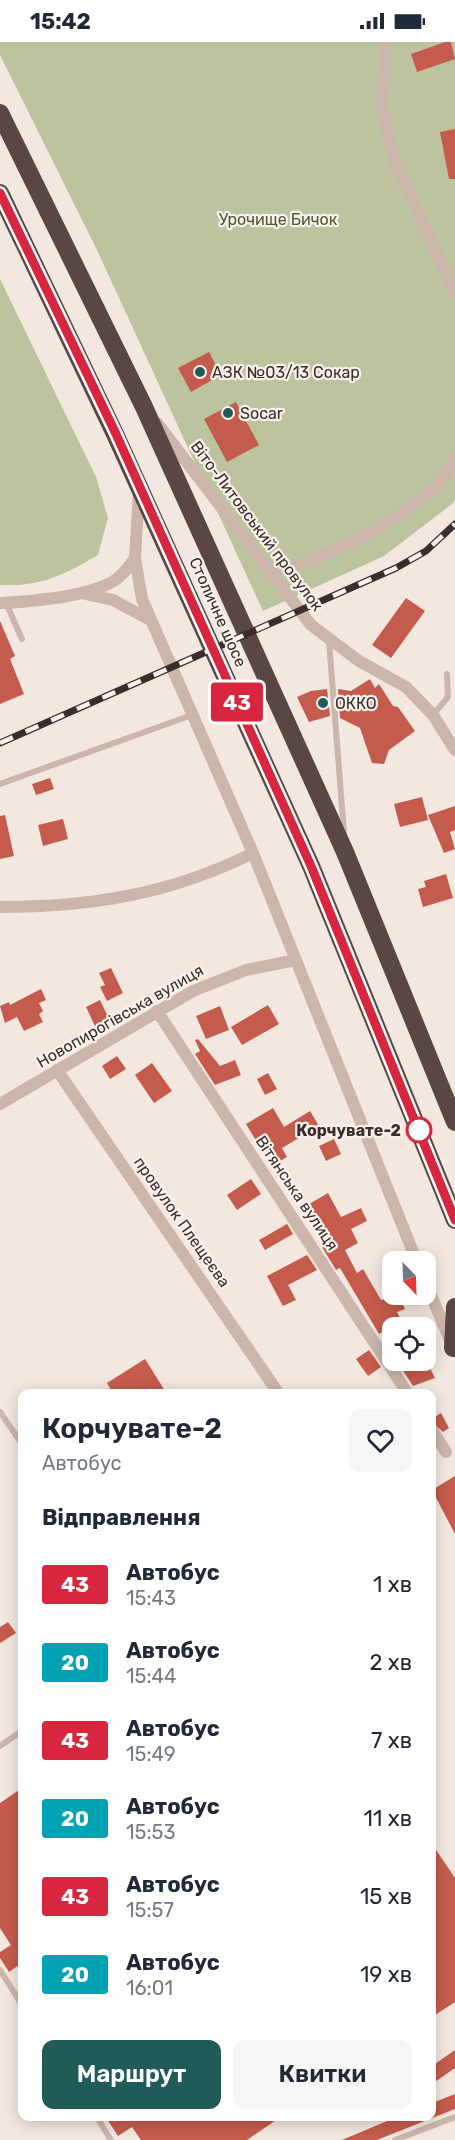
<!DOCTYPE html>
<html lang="uk">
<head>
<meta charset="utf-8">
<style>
	:root { --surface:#fff; --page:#f6f6f7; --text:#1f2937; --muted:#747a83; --accent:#205b58 }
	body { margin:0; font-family:Rubik,sans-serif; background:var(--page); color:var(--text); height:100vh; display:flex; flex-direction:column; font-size:22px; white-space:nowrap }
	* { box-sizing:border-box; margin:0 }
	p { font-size:20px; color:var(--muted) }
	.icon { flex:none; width:33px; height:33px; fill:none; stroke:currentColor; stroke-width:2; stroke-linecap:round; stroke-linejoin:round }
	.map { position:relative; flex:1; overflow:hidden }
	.drawer { position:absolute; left:18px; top:1347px; width:418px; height:732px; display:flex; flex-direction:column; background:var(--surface); border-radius:12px; box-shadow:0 3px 15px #0003 }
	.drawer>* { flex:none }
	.badge { padding:0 12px; border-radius:4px; font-size:21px; line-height:39px }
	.needle { width:39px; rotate:157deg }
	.tools { position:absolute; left:382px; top:1209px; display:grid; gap:12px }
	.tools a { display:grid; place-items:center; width:54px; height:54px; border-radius:12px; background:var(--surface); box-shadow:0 3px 15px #0003; font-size:30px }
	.map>.badge { position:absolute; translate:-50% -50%; box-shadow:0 0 0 3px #fff }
	h2 { padding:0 24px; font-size:22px; line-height:54px }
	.round { display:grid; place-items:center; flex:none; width:63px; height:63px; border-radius:12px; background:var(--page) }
	.overview { display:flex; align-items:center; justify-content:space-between; height:102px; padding:0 24px }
	h1 { font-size:28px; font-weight:600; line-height:45px }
	.primary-button { display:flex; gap:12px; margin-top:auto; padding:12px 24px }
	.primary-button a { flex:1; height:69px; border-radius:12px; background:var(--accent); color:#fff; font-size:24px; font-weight:600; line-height:69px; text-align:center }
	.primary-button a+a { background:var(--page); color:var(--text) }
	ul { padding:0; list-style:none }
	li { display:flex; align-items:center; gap:18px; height:78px; padding:0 24px }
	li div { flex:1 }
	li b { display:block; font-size:22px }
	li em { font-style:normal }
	li .badge { min-width:66px; font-weight:700; text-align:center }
	.status { display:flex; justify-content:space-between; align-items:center; height:42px; padding:0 30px; background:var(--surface); direction:ltr }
	.status svg { height:16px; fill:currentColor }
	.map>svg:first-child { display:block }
	.green { fill:#bbc39f }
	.building { fill:#c55b4c }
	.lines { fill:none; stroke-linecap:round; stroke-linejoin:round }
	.lane { stroke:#ccb6ab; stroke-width:6 }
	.street { stroke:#ccb6ab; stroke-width:12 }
	.highway { stroke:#5a4642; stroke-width:18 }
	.rail-casing { stroke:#3a2d2a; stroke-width:7 }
	.rail { stroke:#faf2ed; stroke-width:4.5; stroke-dasharray:14; stroke-linecap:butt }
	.line-casing { stroke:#fff; stroke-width:14 }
	.line { stroke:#d7263d; stroke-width:9 }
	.poi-dot { fill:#205b58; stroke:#faf2ed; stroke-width:2 }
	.stop-dot { fill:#fff; stroke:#d7263d; stroke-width:3 }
	.labels { text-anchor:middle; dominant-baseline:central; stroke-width:4.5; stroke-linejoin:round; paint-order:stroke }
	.park-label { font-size:16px; fill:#4e582e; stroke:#faf2ed }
	.poi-label { font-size:16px; fill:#3a2d2a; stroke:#faf2ed; text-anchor:start }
	.street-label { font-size:16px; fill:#3a2d2a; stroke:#faf2ed }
	.stop-label { font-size:16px; font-weight:bold; fill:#3a2d2a; stroke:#faf2ed; text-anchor:end }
</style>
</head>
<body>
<div class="status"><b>15:42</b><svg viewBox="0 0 49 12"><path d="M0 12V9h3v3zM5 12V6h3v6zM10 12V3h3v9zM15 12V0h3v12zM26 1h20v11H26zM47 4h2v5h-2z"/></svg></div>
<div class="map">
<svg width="455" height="2098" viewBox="0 0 455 2098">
	<rect width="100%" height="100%" fill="#f3e8e0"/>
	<g class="green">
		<polygon points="0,0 455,0 455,458 452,462 384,514 263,569 97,208 0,13"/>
		<path d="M0,237L96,435L108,476L98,513C64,533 40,545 0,543Z"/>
	</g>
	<g class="building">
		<polygon points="445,0 451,0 455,17 417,30 411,12"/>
		<polygon points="455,87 455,137 449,137 440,90"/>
		<polygon points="209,310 221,333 191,350 178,326"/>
		<polygon points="236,360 259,403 227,420 204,377"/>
		<polygon points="406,556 425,569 391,616 372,603"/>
		<polygon points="0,579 15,614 10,617 24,652 0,662"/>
		<polygon points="370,637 375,646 379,642 393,664 398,665 415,689 389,708 384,722 372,721 360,686 340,676 338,647 351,649"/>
		<polygon points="327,647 330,674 309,680 297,655 311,649"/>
		<polygon points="50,736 54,747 36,753 32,742"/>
		<polygon points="422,755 428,778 400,785 394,762"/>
		<polygon points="455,764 455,788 450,790 455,807 444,811 428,773"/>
		<polygon points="5,773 14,814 0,817 0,774"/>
		<polygon points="63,777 68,797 43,804 38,783"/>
		<polygon points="446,832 453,856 423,865 418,847 426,845 424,839"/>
		<polygon points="111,926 123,951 107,959 100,945 105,943 99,931"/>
		<polygon points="41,947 46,958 39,961 43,969 39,972 43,980 24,989 17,975 5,981 0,964 9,960 10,963"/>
		<polygon points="100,958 109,977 95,984 86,965"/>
		<polygon points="268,963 279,982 242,1003 231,985"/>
		<polygon points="220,964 229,988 206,997 196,974"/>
		<polygon points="198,997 220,1024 235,1018 241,1033 215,1043 195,1012 200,1009 195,998"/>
		<polygon points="117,1014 126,1027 110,1037 102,1024"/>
		<polygon points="152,1021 172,1049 154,1061 135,1033"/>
		<polygon points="268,1031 277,1047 265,1053 257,1037"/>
		<polygon points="273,1066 284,1085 310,1069 319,1084 282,1106 287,1115 275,1122 270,1113 266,1115 246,1082"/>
		<polygon points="334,1097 341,1112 326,1119 319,1104"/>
		<polygon points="251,1137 261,1152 237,1168 227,1153"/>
		<polygon points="328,1151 341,1175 361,1166 367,1179 351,1187 358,1201 345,1208 357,1231 363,1227 381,1258 399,1254 405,1267 397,1270 401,1278 379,1292 340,1226 336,1228 322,1205 328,1202 306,1164"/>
		<polygon points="287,1182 293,1192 265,1208 259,1198"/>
		<polygon points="307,1213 317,1228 288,1243 296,1258 283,1264 267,1234"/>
		<polygon points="369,1308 381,1325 368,1334 356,1317"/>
		<polygon points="145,1317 167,1352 113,1352 107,1341"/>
		<polygon points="396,1318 426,1318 435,1336 413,1344"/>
		<polygon points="441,1371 449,1386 443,1390 432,1380 432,1377"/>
		<polygon points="455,1434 455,1492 432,1448"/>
		<polygon points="8,1580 16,1591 0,1601 0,1585"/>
		<polygon points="22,1746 22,1921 9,1930 0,1916 0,1910 11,1903 0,1886 0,1761"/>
		<polygon points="432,1802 455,1836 455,1960 432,1975"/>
		<polygon points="455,2008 455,2026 432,2042 432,2024"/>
		<polygon points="455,2052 455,2067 377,2098 342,2098 399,2074 432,2074 432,2061"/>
		<polygon points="105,2074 282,2074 247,2098 141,2098 132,2085 118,2094"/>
	</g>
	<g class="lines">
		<g class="lane">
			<polyline points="6,561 22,597"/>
			<polyline points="329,599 344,791"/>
			<polyline points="433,673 448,655 447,632"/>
			<polyline points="0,742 192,673"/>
			<polyline points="0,1370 22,1402"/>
			<polyline points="0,1704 22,1689"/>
			<polyline points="0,1928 22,1963"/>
			<polyline points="96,2074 111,2098"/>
			<polyline points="395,2098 455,2075"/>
		</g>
		<g class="street">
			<polyline points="384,0 386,18 381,64 395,120 455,251"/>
			<polyline points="157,381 311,583 359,619 406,645 433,673 455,708"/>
			<polyline points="139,448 135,516 142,557 253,811 417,1220"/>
			<path d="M269,531C317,521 394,482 431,449C441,441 449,427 455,415"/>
			<polyline points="81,551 113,558 150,578"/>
			<path d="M0,561C30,560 81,555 108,542C120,537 128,526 135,516"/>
			<path d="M0,865C91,865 171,852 253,811"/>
			<polyline points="157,969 408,1352"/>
			<polyline points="57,1028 279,1352"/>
			<polyline points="0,1062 193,949 246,928 296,918"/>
			<polyline points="426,1241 451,1301"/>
			<polyline points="432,1388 446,1410"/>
		</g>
		<g class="highway">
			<polyline points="0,71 144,365 345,810 455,1080"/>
			<polyline points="0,151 115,392 311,824 455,1178"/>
			<polyline points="453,1306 455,1265"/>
		</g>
		<defs>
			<polyline id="rail" points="0,701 396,526 426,509 455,482"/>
		</defs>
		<use href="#rail" class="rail-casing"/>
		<use href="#rail" class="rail"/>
	</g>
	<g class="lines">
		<defs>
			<polyline id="line" points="0,151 116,392 311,824 455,1178"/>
		</defs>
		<use href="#line" class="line-casing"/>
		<use href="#line" class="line"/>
	</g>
	<g class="poi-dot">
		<circle cx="200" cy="330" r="6"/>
		<circle cx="228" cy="371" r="6"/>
		<circle cx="323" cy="661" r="6"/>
	</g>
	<circle class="stop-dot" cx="419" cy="1088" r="12"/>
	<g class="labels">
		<g class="park-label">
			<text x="278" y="177">Урочище Бичок</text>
		</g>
		<g class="poi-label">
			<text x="212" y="330">АЗК №03/13 Сокар</text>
			<text x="240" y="371">Socar</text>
			<text x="335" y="661">ОККО</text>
		</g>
		<g class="street-label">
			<text transform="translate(257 484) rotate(53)">Віто-Литовський провулок</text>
			<text transform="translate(218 570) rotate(66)">Столичне шосе</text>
			<text transform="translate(120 974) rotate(-30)">Новопирогівська вулиця</text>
			<text transform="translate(297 1151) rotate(56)">Вітянська вулиця</text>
			<text transform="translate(182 1180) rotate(55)">провулок Плещеєва</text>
		</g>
		<g class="stop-label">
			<text x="401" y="1088">Корчувате-2</text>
		</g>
	</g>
</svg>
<div class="tools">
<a><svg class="needle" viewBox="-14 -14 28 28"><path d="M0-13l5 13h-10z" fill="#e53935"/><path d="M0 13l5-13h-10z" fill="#747a83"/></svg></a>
<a><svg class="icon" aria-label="locate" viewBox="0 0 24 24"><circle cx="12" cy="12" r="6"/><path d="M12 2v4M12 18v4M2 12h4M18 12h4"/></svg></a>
</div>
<b class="badge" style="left:237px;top:660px;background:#d7263d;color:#fff">43</b>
<section class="drawer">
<div class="overview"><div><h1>Корчувате-2</h1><p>Автобус</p></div><a class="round"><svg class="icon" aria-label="heart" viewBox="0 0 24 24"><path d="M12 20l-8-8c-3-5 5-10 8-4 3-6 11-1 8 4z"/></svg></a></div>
<h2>Відправлення</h2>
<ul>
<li><span class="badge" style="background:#d7263d;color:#fff">43</span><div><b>Автобус</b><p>15:43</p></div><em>1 хв</em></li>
<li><span class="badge" style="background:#00a3b4;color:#fff">20</span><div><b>Автобус</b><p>15:44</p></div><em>2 хв</em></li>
<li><span class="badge" style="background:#d7263d;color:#fff">43</span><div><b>Автобус</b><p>15:49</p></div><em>7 хв</em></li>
<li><span class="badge" style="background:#00a3b4;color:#fff">20</span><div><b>Автобус</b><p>15:53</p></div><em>11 хв</em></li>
<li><span class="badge" style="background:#d7263d;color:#fff">43</span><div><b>Автобус</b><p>15:57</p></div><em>15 хв</em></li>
<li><span class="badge" style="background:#00a3b4;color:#fff">20</span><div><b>Автобус</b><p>16:01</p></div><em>19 хв</em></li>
</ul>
<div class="primary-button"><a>Маршрут</a><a>Квитки</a></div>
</section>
</div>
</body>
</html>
